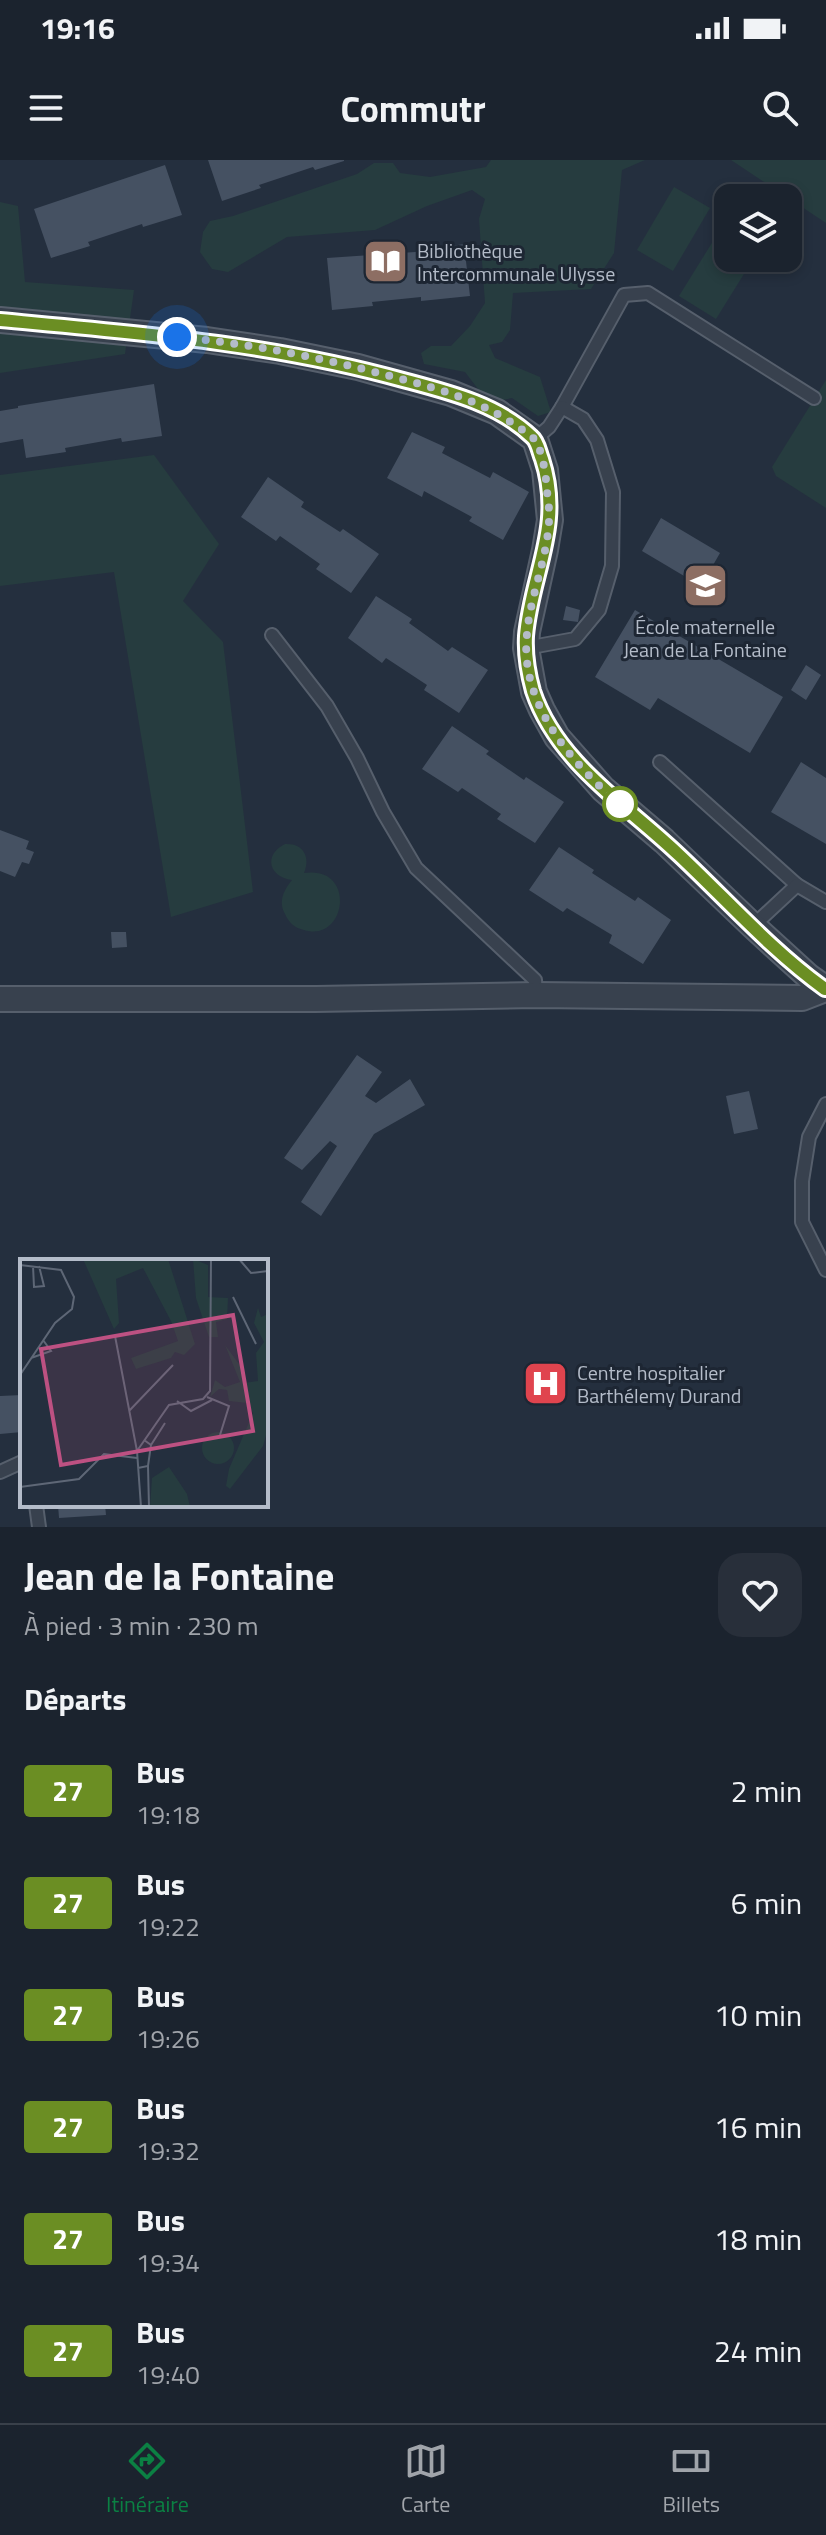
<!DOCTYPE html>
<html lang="fr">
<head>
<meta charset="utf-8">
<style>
	:root { --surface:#1b232e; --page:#282f3a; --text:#f1f3f6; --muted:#a0a4aa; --line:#39404a; --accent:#0b8043 }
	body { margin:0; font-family:"Titillium Web",sans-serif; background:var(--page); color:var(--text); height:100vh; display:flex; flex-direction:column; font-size:30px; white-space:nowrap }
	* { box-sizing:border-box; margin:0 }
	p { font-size:26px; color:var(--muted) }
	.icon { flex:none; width:44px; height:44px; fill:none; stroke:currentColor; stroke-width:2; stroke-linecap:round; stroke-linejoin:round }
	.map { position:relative; height:1367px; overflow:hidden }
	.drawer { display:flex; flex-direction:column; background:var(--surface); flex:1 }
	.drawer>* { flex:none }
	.badge { padding:0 16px; border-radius:6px; font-size:28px; line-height:52px }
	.tools { position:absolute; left:714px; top:24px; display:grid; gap:16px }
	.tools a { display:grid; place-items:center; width:88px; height:88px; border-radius:16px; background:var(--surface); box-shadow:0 4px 12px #0003,0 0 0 2px var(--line); font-size:40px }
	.you { position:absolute; width:40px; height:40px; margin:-20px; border:6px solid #fff; border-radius:50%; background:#1a73e8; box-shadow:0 0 0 12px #1a73e833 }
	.map>.badge { position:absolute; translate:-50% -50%; box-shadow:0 0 0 4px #fff }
	h2 { padding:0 24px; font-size:30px; line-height:72px }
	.round { display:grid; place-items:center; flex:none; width:84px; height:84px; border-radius:24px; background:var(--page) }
	.headline { display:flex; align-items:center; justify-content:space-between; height:136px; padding:0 24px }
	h1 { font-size:38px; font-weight:700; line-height:60px }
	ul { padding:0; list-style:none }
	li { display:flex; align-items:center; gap:24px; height:112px; padding:0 24px }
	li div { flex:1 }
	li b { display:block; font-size:30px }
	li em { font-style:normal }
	li .badge { min-width:88px; font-weight:700; text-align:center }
	.status { display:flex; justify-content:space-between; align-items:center; height:56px; padding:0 40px; background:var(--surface); direction:ltr }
	.status svg { height:22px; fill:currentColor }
	header { display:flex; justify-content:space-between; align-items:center; height:104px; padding:0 24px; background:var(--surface); font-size:36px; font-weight:700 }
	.tabs { display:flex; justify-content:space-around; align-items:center; height:112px; border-top:2px solid var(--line); background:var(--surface); font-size:22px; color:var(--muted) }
	.tabs a { display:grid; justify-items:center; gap:4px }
	.tabs .current { color:var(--accent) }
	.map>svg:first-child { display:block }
	.green { fill:#263c3f }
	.building { fill:#455162 }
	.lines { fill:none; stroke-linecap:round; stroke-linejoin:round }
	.service-casing { stroke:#565f6c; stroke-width:16 }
	.minor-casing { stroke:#565f6c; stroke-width:28 }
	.service { stroke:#38414e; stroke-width:12 }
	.minor { stroke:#38414e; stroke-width:24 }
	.line-casing { stroke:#fff; stroke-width:18 }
	.line { stroke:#6b8e23; stroke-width:12 }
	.walk { stroke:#b4bcc9; stroke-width:8; stroke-dasharray:0 14.4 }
	.stop-dot { fill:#fff; stroke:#6b8e23; stroke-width:4 }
	.labels { text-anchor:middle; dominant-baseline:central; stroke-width:6; stroke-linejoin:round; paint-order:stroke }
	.poi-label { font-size:20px; fill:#b4bcc9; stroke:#1d2633; text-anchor:start }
	.inset-road { fill:none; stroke:#5e6776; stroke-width:2 }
	.view { fill:#bd5182; fill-opacity:0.15; stroke:#bd5182; stroke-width:4 }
	.inset-edge { fill:none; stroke:#b4bcc9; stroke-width:4 }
</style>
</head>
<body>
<div class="status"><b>19:16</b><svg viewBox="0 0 49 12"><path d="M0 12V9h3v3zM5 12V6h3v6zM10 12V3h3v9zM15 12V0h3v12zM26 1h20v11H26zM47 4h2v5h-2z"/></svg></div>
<header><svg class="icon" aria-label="menu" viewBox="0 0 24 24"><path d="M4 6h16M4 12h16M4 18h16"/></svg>Commutr<svg class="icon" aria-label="search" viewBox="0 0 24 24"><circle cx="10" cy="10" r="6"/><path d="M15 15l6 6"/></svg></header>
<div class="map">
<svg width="826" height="1367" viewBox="0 0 826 1367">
	<rect width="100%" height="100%" fill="#242f3e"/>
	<g class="green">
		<polygon points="491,0 645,0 622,10 614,93 591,129 513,133 510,170 502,182 489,185 495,198 540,217 551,252 538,256 512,238 498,241 478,229 465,212 424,204 421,193 431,186 451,186 470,166 485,143 479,59 485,39 472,30 427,46 375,70 287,77 228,112 212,109 200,92 203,72 210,61 233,56 357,14 374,3 393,3 400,13 430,17 486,7"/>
		<polygon points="731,0 826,0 826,63"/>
		<polygon points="674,27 710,48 673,111 637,90"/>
		<polygon points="0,42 18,46 25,122 134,130 125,194 0,213"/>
		<polygon points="715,78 728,86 728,98 747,98 752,101 716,159 679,136"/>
		<polygon points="826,220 826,348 776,316 772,307"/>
		<polygon points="154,295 219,384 183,441 223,482 253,732 171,757 114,412 0,426 0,315"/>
		<path d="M285,684C303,683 311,697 304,713C357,705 347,783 304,770C295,768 289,763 285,754C278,741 284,730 292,720C269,717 263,695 285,684Z"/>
	</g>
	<g class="building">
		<polygon points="208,0 344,0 344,1 315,10 313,7 259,25 261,28 222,41"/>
		<polygon points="165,5 182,55 143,67 142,64 88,82 90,86 51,98 34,49"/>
		<polygon points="464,84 470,136 421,141 421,137 372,142 373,146 332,150 327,98 415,92"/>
		<polygon points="154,224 162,276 122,282 121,278 65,288 66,292 26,298 23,279 0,283 0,251 18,248 18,246"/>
		<polygon points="412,272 445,287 442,293 490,318 493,312 529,332 503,380 469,361 472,357 424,331 422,337 387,318"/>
		<polygon points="268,317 304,342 301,347 340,372 343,369 379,394 351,433 316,409 320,404 280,376 276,381 241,357"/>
		<polygon points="661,358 720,393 701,426 642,391"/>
		<polygon points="376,436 412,459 409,463 448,491 452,487 488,510 459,553 424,530 427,525 386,498 382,503 348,478"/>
		<polygon points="566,446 580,450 578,462 563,460"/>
		<polygon points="635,450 783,537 750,593 658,538 650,550 595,517"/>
		<polygon points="806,505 821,515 806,540 791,530"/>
		<polygon points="452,566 489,591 486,594 524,620 526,617 564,642 535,683 497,659 501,654 462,628 458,632 422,609"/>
		<polygon points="801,602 826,618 826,684 771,652"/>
		<polygon points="0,670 29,681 26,689 34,692 29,704 22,702 15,717 0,711"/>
		<polygon points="559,687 594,710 592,713 635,741 638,737 671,760 643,804 609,783 612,775 567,748 563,752 529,730"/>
		<polygon points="111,772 126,772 127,787 112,788"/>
		<polygon points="357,895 382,912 365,936 376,943 410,919 425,945 374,974 321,1056 301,1042 337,986 330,981 302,1010 284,998"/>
		<polygon points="749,931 758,969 734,974 726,936"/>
		<polygon points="22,1235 22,1272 0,1274 0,1236"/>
		<polygon points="58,1345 105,1345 106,1355 59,1358"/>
	</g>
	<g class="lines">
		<defs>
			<g id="service">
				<polyline points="535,279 549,267 562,247 624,135 648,133 814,238"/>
				<polyline points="272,475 327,546 357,598 383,652 416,708 535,820 536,835"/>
				<polyline points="526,488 575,479 599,450 612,406 613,332 597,280 583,259 562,247"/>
				<polyline points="660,602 797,725"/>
				<polyline points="753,766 797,725 826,742"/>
				<polyline points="826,944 809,977 802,1021 802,1062 826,1110"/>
				<polyline points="0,1312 22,1302"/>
				<polyline points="36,1345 39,1367"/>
			</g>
			<g id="minor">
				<polyline points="0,160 207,180 280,191 358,207 451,233 497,252 535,279 545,310 550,360 545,390 527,472 526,488 534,532 542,550 557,577 603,629 664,681 753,766 809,817 826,829"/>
				<polyline points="1,839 316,839 536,835 802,838 825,829"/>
			</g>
		</defs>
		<use href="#service" class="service-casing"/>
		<use href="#minor" class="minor-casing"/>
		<use href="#service" class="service"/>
		<use href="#minor" class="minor"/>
	</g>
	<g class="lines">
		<defs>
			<path id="line" d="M0,160C138,173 269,183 403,220C448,232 498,244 532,277C538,282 539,292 542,299C564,366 531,414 526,476C525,494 528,513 533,531C557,603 628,646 679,695C727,740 772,791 825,829"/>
		</defs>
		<use href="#line" class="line-casing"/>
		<use href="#line" class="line"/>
		<path class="walk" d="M177,177C252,184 325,198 397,218C439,229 479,240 515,265C520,269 530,273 534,279C543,290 546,317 547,331C548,341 550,352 549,361C547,400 530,436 527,474C519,544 573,605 623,647L620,644"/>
	</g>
	<defs>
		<symbol id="library-square" viewBox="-11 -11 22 22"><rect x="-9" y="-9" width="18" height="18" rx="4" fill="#8d6e63" stroke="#1d2633"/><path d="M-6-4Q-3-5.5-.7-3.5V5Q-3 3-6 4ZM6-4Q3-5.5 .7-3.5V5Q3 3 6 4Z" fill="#fff"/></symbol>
		<symbol id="school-square" viewBox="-11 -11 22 22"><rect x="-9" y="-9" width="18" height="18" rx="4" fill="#8d6e63" stroke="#1d2633"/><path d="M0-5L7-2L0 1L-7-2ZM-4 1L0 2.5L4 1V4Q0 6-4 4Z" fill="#fff"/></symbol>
		<symbol id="hospital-square" viewBox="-11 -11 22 22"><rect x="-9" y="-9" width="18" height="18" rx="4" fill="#e0444e" stroke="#1d2633"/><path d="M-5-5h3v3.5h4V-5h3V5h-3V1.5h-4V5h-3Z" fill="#fff"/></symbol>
	</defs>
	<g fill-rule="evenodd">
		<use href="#library-square" x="360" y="76" width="51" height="51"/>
		<use href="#school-square" x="680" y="400" width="51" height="51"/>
		<use href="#hospital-square" x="520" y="1198" width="51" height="51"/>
	</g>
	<circle class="stop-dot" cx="620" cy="644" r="16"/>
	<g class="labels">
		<g class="poi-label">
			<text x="417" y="90">Bibliothèque<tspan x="417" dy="23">Intercommunale Ulysse</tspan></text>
			<text x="705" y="466" text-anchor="middle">École maternelle<tspan x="705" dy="23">Jean de La Fontaine</tspan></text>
			<text x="577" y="1212">Centre hospitalier<tspan x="577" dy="23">Barthélemy Durand</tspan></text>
		</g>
	</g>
	<g transform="translate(20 1099)">
		<rect width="248" height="248" fill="#242f3e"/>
		<path d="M63,0H148L175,85L164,96L155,93L151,99L116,110L111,99L158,82L151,62L123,9L96,20L99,64L94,70ZM173,0L188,6V38L208,39L207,60L196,63L198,78H189L176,39ZM238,49L241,58L248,55V169L243,187L210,230L206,227L209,210L233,154L227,144L209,142L207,131L199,130L190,138L195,121L205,128L220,123L205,86L222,109L224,124L238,122L236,94L244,83L234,64ZM182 189a16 16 0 1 1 32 0a16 16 0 1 1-32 0ZM149,208L167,235L170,248H130L132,219Z" fill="#263c3f"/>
		<path class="inset-road" d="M219,0L231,14L248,12M0,6L41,11L54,38L52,50L35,64L0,116M13,7L14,28L24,27L19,7M213,38L236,85M95,77L117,192L121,248M11,99L31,92L23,81M187,138L209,147L200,176M157,142L171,152L192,141M109,152L153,106M131,186L145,164M117,192L149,146L183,140L190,132L191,0M128,207L129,248M118,209L128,207L131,186L124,181M0,228L59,220L84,195L117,199"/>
		<path class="view" d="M213,56L233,172L41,206L21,90Z"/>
		<rect width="248" height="248" class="inset-edge"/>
	</g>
</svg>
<div class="tools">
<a><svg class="icon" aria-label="layers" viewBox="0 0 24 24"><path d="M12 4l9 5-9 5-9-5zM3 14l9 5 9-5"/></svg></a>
</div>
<div class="you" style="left:177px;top:177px"></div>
</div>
<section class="drawer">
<div class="headline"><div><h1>Jean de la Fontaine</h1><p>À pied · 3 min · 230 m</p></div><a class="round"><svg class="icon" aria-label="heart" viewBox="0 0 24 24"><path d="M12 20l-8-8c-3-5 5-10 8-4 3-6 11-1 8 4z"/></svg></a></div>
<h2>Départs</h2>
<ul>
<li><span class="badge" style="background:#6b8e23;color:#fff">27</span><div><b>Bus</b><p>19:18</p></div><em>2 min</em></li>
<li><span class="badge" style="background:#6b8e23;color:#fff">27</span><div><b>Bus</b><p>19:22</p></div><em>6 min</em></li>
<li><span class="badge" style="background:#6b8e23;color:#fff">27</span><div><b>Bus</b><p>19:26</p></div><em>10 min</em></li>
<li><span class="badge" style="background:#6b8e23;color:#fff">27</span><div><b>Bus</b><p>19:32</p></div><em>16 min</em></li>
<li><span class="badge" style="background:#6b8e23;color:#fff">27</span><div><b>Bus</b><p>19:34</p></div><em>18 min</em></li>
<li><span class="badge" style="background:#6b8e23;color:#fff">27</span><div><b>Bus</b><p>19:40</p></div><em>24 min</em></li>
</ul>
</section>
<nav class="tabs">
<a class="current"><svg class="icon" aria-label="directions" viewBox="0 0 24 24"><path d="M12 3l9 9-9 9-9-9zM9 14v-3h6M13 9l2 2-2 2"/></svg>Itinéraire</a>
<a><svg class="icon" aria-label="map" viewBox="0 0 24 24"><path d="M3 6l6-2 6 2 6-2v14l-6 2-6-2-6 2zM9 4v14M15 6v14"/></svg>Carte</a>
<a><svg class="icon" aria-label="tickets" viewBox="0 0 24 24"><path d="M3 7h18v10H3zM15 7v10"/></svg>Billets</a>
</nav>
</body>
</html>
